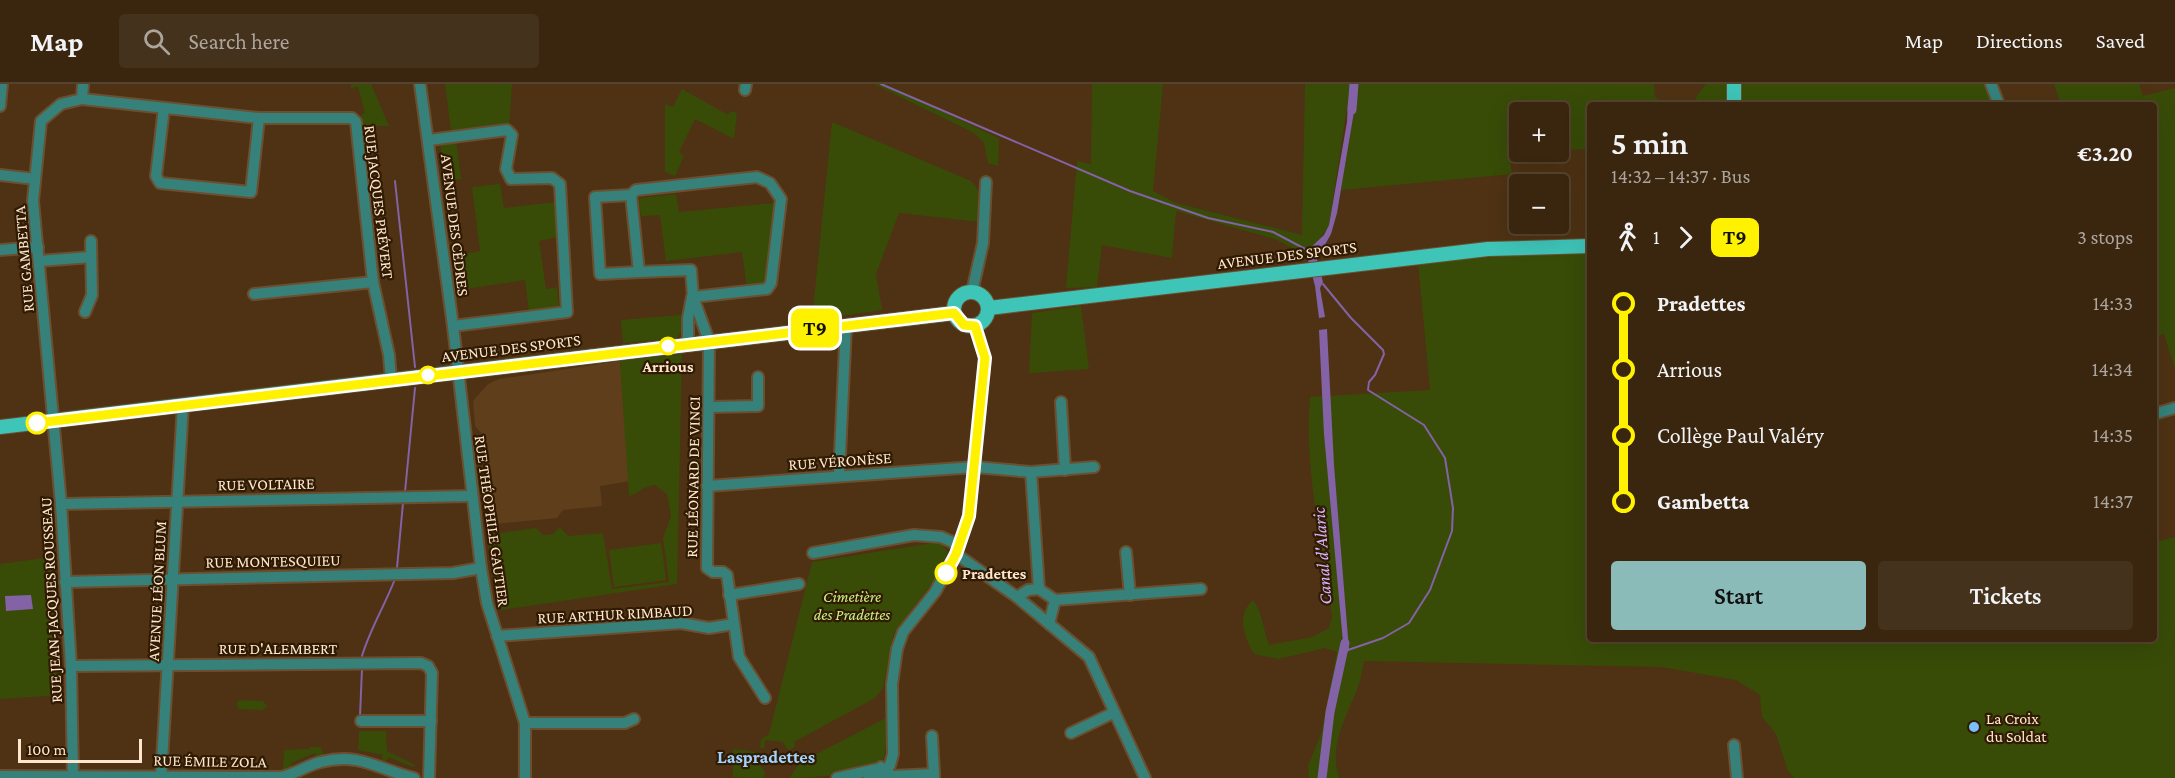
<!DOCTYPE html>
<html lang="en">
<head>
<meta charset="utf-8">
<style>
	:root { --surface:#3a260e; --page:#45321c; --text:#f1f3f6; --muted:#aba59e; --line:#54432e; --accent:#8bbbb9 }
	body { margin:0; font-family:"Crimson Pro",serif; background:var(--page); color:var(--text); height:100vh; display:flex; flex-direction:column; font-size:22px; white-space:nowrap }
	* { box-sizing:border-box; margin:0 }
	p { font-size:20px; color:var(--muted) }
	.icon { flex:none; width:33px; height:33px; fill:none; stroke:currentColor; stroke-width:2; stroke-linecap:round; stroke-linejoin:round }
	.map { position:relative; flex:1; overflow:hidden }
	.details { position:absolute; left:1587px; top:18px; width:570px; height:540px; display:flex; flex-direction:column; background:var(--surface); border-radius:6px; box-shadow:0 6px 24px #0002,0 0 0 2px var(--line) }
	.details>* { flex:none }
	.badge { padding:0 12px; border-radius:9px; font-size:21px; line-height:39px }
	.tools { position:absolute; left:1509px; top:18px; display:grid; gap:12px }
	.tools a { display:grid; place-items:center; width:60px; height:60px; border-radius:6px; background:var(--surface); box-shadow:0 6px 24px #0002,0 0 0 2px var(--line); font-size:30px }
	.scale { position:absolute; left:18px; bottom:15px; width:124px; box-sizing:border-box; padding-left:6px; border:3px solid #fee6cf; border-top:0; font-size:16px; line-height:21px; white-space:nowrap; color:#fee6cf; -webkit-text-stroke:4px #301b02; paint-order:stroke }
	.map>.badge { position:absolute; translate:-50% -50%; box-shadow:0 0 0 3px #fff }
	.legs { display:flex; align-items:center; gap:9px; height:66px; padding:0 24px; font-size:20px }
	.legs p { margin-inline-start:auto }
	.headline { display:flex; align-items:center; justify-content:space-between; height:102px; padding:0 24px }
	h1 { font-size:33px; font-weight:600; line-height:45px }
	.action { display:flex; gap:12px; margin-top:auto; padding:12px 24px }
	.action a { flex:1; height:69px; border-radius:6px; background:var(--accent); color:#111; font-size:24px; font-weight:600; line-height:69px; text-align:center }
	.action a+a { background:var(--page); color:var(--text) }
	ul { padding:0 24px; list-style:none }
	li { display:flex; align-items:center; gap:21px; height:66px; font-size:22px }
	li i { display:grid; place-items:center; width:9px; height:100%; margin:0 8px; background:currentColor }
	li i::after { content:''; width:15px; height:15px; margin:-8px; border:4px solid; border-radius:50%; background:var(--surface) }
	li p { margin-inline-start:auto }
	li:first-child i { background:linear-gradient(#0000 50%,currentColor 0) }
	li:last-child i { background:linear-gradient(currentColor 50%,#0000 0) }
	header { display:flex; align-items:center; gap:36px; box-sizing:border-box; height:84px; padding:0 30px; background:var(--surface); border-bottom:2px solid var(--line) }
	header strong { font-size:28px }
	nav { display:flex; gap:33px; margin-inline-start:auto; font-size:21px }
	.search { width:420px; height:54px; background:var(--page); display:flex; align-items:center; gap:15px; box-sizing:border-box; padding:0 21px; border-radius:6px; color:var(--muted); font-size:22px }
	.map>svg:first-child { display:block }
	.built { fill:#5e3e1b }
	.green { fill:#384c08 }
	.water { fill:#8462a6 }
	.lines { fill:none; stroke-linecap:round; stroke-linejoin:round }
	.stream { stroke:#8462a6; stroke-width:2 }
	.canal { stroke:#8462a6; stroke-width:9 }
	.minor-casing { stroke:#6a4f31; stroke-width:14 }
	.major-casing { stroke:#6a4f31; stroke-width:16 }
	.minor { stroke:#36827b; stroke-width:10 }
	.major { stroke:#3fc4b8; stroke-width:14 }
	.line-1-casing { stroke:#fff; stroke-width:14 }
	.line-1 { stroke:#fff200; stroke-width:9 }
	.stop-1-dot { fill:#fff; stroke:#fff200; stroke-width:3 }
	.poi-dot { fill:#7bbef9; stroke:#301b02; stroke-width:2 }
	.labels { text-anchor:middle; dominant-baseline:central; stroke-width:4.5; stroke-linejoin:round; paint-order:stroke }
	.street-label { font-size:16px; fill:#fee6cf; stroke:#301b02 }
	.stop-label { font-size:16px; font-weight:bold; fill:#fee6cf; stroke:#301b02 }
	.park-label { font-size:16px; font-style:italic; fill:#c9f188; stroke:#301b02 }
	.poi-label { font-size:16px; fill:#fee6cf; stroke:#301b02; text-anchor:start }
	.water-label { font-size:18px; font-style:italic; fill:#d7b3fe; stroke:#301b02 }
	.neighbourhood-label { font-size:18px; font-weight:bold; fill:#a2d3ff; stroke:#301b02 }
</style>
</head>
<body>
<header>
<strong>Map</strong>
<div class="search"><svg class="icon" aria-label="search" viewBox="0 0 24 24"><circle cx="10" cy="10" r="6"/><path d="M15 15l6 6"/></svg>Search here</div>
<nav><a>Map</a><a>Directions</a><a>Saved</a></nav>
</header>
<div class="map">
<svg width="2175" height="694" viewBox="0 0 2175 694">
	<rect width="100%" height="100%" fill="#4e3213"/>
	<polygon class="built" points="620,277 630,397 600,402 602,422 563,426 557,434 495,440 481,349 475,342 473,317 488,300 499,295"/>
	<g class="green">
		<polygon points="351,0 371,0 389,42 362,42 361,31 365,29 358,3 351,4"/>
		<polygon points="445,0 512,0 509,42 451,46"/>
		<polygon points="874,0 884,0 999,54 998,82 988,79 984,59 974,49"/>
		<path d="M1092,0H1163L1153,107L1176,119L1302,151L1305,0H1654L1655,13L1668,21H1590V65L1559,66L1558,28H1520V68H1542L1509,70L1512,90L1341,106L1356,16H1348L1329,141C1324,151 1311,167 1301,169L1275,155L1176,127L1172,174L1102,161L1097,203L1066,204L1077,77L1091,80Z"/>
		<polygon points="1706,0 1728,0 1726,21 1693,21 1698,10"/>
		<polygon points="1737,0 1987,0 1995,21 1736,21"/>
		<polygon points="2054,0 2139,0 2143,12 2175,4 2175,285 2164,250 2154,252 2154,21 2061,21"/>
		<polygon points="682,5 728,31 731,27 737,29 734,55 695,35 679,68 684,72 675,92 665,88 665,20 673,23"/>
		<path d="M832,38L971,97C982,108 982,122 980,138L899,129L876,190L882,226L812,236Z"/>
		<polygon points="456,56 461,95 445,97 440,58"/>
		<polygon points="500,100 504,124 556,118 558,153 539,157 546,205 557,203 559,224 529,227 525,196 459,206 452,172 480,167 472,103"/>
		<polygon points="676,110 679,128 776,119 766,200 747,204 742,168 666,177 660,131 641,132 638,116 641,114"/>
		<path d="M1590,167V555H2154V458L2175,453V694H1794L1788,687L1776,650L1762,633L1760,611L1736,596L1662,583L1364,577C1362,584 1362,592 1359,600C1348,631 1328,659 1339,694H1309L1308,682L1321,650L1337,568L1325,564L1278,575L1254,570C1244,553 1236,531 1253,516C1263,529 1263,546 1269,561L1313,553L1329,544L1332,532C1322,459 1304,386 1310,313L1430,306L1418,178Z"/>
		<polygon points="1081,222 1089,285 1029,289 1032,229"/>
		<polygon points="682,231 682,246 677,254 623,259 621,236"/>
		<path d="M682,270L677,500L501,526L489,458L493,450L536,444L543,451L553,450L560,443L568,452L603,449L612,505L669,498L663,454L671,432L667,410L655,401C643,402 639,409 629,412L620,277Z"/>
		<polygon points="940,458 948,468 936,494 894,549 883,604 875,614 794,658 795,663 788,666 783,658 765,656 764,665 760,664 761,655 769,650 812,478"/>
		<polygon points="661,459 666,496 614,503 609,466"/>
		<polygon points="52,473 61,611 0,615 0,480"/>
		<polygon points="239,616 263,617 267,622 262,626 239,625 236,620"/>
		<path d="M886,634C885,646 889,671 880,681C871,690 805,694 790,694L799,679Z"/>
		<polygon points="359,647 386,647 387,667 415,681 413,683 389,673 385,678 381,676 383,671 358,666"/>
		<polygon points="310,663 321,663 324,673 318,675 315,669 291,679 293,684 283,687 284,666 310,665"/>
		<polygon points="733,665 757,668 757,677 765,688 763,694 733,693"/>
	</g>
	<g class="water">
		<polygon points="1348,16 1356,16 1337,129 1331,150 1317,175 1323,198 1320,204 1325,233 1319,234 1315,202 1306,168 1324,151 1329,141 1347,38"/>
		<polygon points="1327,245 1334,381 1349,566 1345,571 1341,568 1343,558 1324,350 1319,246"/>
		<polygon points="31,511 33,525 6,527 5,512"/>
	</g>
	<g class="lines">
		<g class="stream">
			<polyline points="881,0 1130,107 1208,134 1273,148 1309,167"/>
			<polyline points="395,97 415,283"/>
			<polyline points="1323,200 1351,234 1383,266 1384,270 1375,291 1369,298 1368,306 1424,341 1445,374 1453,424 1452,447 1430,506 1409,539 1383,554 1348,566"/>
			<polyline points="405,408 415,304"/>
			<polyline points="397,484 403,419"/>
			<path d="M362,572C370,545 385,521 395,495"/>
			<polyline points="360,632 362,585"/>
		</g>
		<g class="canal">
			<polyline points="1352,26 1354,0"/>
			<polyline points="1322,694 1330,628 1345,559"/>
		</g>
		<defs>
			<g id="minor">
				<polyline points="420,0 453,242 481,484 487,519 525,639 525,694"/>
				<polyline points="1991,0 1999,21"/>
				<polyline points="745,6 746,0"/>
				<polyline points="82,15 259,34 352,34 356,38 373,198 389,271 391,296"/>
				<polyline points="0,22 2,0"/>
				<polyline points="164,24 156,92 160,99 251,108 259,34"/>
				<polyline points="429,56 507,46 512,51 506,85 511,95 552,94 560,100 567,228 453,242"/>
				<polyline points="0,91 35,95"/>
				<polyline points="631,111 595,113 600,190 639,188"/>
				<polyline points="0,166 38,163"/>
				<polyline points="39,177 91,173"/>
				<polyline points="972,208 983,159 986,98"/>
				<polyline points="254,210 373,198"/>
				<polyline points="693,213 767,205 771,199 781,115 770,99 757,93 636,106 631,111 639,188 691,186 693,213 709,257 707,484 713,488 723,488 727,491 739,573 765,614"/>
				<polyline points="85,228 92,211 91,157"/>
				<polyline points="688,260 688,234 692,213"/>
				<polyline points="1061,318 1065,386"/>
				<polyline points="709,323 758,322 758,293"/>
				<polyline points="2154,330 2175,324"/>
				<polyline points="839,392 846,241"/>
				<polyline points="707,402 975,383 1031,388 1094,383"/>
				<polyline points="61,420 471,412"/>
				<polyline points="1126,468 1130,511"/>
				<polyline points="813,469 914,451 941,453 959,461"/>
				<polyline points="956,470 1017,513 1089,573 1145,694"/>
				<polyline points="65,498 453,489 481,484"/>
				<polyline points="1039,505 1055,516 1201,505"/>
				<polyline points="729,511 799,500"/>
				<polyline points="1017,513 1028,506 1039,505 1031,388"/>
				<polyline points="1049,540 1055,516"/>
				<polyline points="497,552 681,539 709,544 734,540"/>
				<polyline points="71,582 421,579 428,582 432,589 429,694"/>
				<polyline points="361,637 431,637"/>
				<polyline points="525,639 625,639 634,635"/>
				<polyline points="1071,649 1113,629"/>
				<polyline points="932,652 934,690"/>
				<polyline points="1734,661 1737,694"/>
				<polyline points="881,683 892,692 934,690 934,694"/>
				<path d="M0,692L281,693C296,690 307,681 321,678C361,668 379,686 414,694"/>
				<polyline points="73,694 71,582 61,420 33,117 41,37 61,20 82,15 83,0"/>
				<polyline points="161,694 183,321"/>
				<polyline points="837,694 877,685"/>
				<polyline points="869,694 884,689 890,681 893,670 892,600 897,565 903,548 935,508 956,470 969,432 985,274 975,242"/>
			</g>
			<g id="major">
				<polyline points="1734,0 1734,21"/>
				<circle cx="971" cy="225" r="17"/>
				<polyline points="989,224 1488,165 1590,162"/>
				<polyline points="0,343 954,229"/>
			</g>
		</defs>
		<use href="#minor" class="minor-casing"/>
		<use href="#major" class="major-casing"/>
		<use href="#minor" class="minor"/>
		<use href="#major" class="major"/>
	</g>
	<g class="lines">
		<defs>
			<polyline id="line-1" points="37,339 954,229 964,241 975,242 985,274 969,432 956,470 946,489"/>
		</defs>
		<use href="#line-1" class="line-1-casing"/>
		<use href="#line-1" class="line-1"/>
	</g>
	<g class="stop-1-dot">
		<circle cx="668" cy="262" r="8"/>
		<circle cx="428" cy="291" r="8"/>
		<circle cx="37" cy="339" r="10"/>
		<circle cx="946" cy="489" r="10"/>
	</g>
	<circle class="poi-dot" cx="1974" cy="643" r="6"/>
	<g class="labels">
		<g class="street-label">
			<text transform="translate(379 118) rotate(83)">RUE JACQUES PRÉVERT</text>
			<text transform="translate(455 141) rotate(83)">AVENUE DES CÈDRES</text>
			<text transform="translate(1287 171) rotate(-7)">AVENUE DES SPORTS</text>
			<text transform="translate(24 175) rotate(-95)">RUE GAMBETTA</text>
			<text transform="translate(511 264) rotate(-7)">AVENUE DES SPORTS</text>
			<text transform="translate(840 377) rotate(-4)">RUE VÉRONÈSE</text>
			<text transform="translate(693 393) rotate(-89)">RUE LÉONARD DE VINCI</text>
			<text transform="translate(266 400) rotate(-1)">RUE VOLTAIRE</text>
			<text transform="translate(492 437) rotate(82)">RUE THÉOPHILE GAUTIER</text>
			<text transform="translate(273 477) rotate(-1)">RUE MONTESQUIEU</text>
			<text transform="translate(157 507) rotate(-87)">AVENUE LÉON BLUM</text>
			<text transform="translate(51 516) rotate(-93)">RUE JEAN-JACQUES ROUSSEAU</text>
			<text transform="translate(615 530) rotate(-3)">RUE ARTHUR RIMBAUD</text>
			<text x="278" y="564">RUE D'ALEMBERT</text>
			<text transform="translate(210 677) rotate(1)">RUE ÉMILE ZOLA</text>
		</g>
		<g class="stop-label">
			<text x="668" y="282">Arrious</text>
			<text x="962" y="489" text-anchor="start">Pradettes</text>
		</g>
		<g class="park-label">
			<text x="852" y="512">Cimetière<tspan x="852" dy="18">des Pradettes</tspan></text>
		</g>
		<g class="poi-label">
			<text x="1986" y="634">La Croix<tspan x="1986" dy="18">du Soldat</tspan></text>
		</g>
		<g class="water-label">
			<text transform="translate(1322 472) rotate(-94)">Canal d'Alaric</text>
		</g>
		<g class="neighbourhood-label">
			<text x="766" y="673">Laspradettes</text>
		</g>
	</g>
</svg>
<div class="tools">
<a>+</a>
<a>−</a>
</div>
<div class="scale">100 m</div>
<b class="badge" style="left:815px;top:244px;background:#fff200;color:#111">T9</b>
<section class="details">
<div class="headline"><div><h1>5 min</h1><p>14:32 – 14:37 · Bus</p></div><b>€3.20</b></div>
<div class="legs"><svg class="icon" aria-label="walk" viewBox="0 0 24 24"><circle cx="13" cy="4" r="2"/><path d="M13 8l-2 6 4 7M11 14l-3 7M7 12l3-4h3l4 4"/></svg>1<svg class="icon" aria-label="forward" viewBox="0 0 24 24"><path d="M9 5l7 7-7 7"/></svg><b class="badge" style="background:#fff200;color:#111">T9</b><p>3 stops</p></div>
<ul>
<li><i style="color:#fff200"></i><b>Pradettes</b><p>14:33</p></li>
<li><i style="color:#fff200"></i><span>Arrious</span><p>14:34</p></li>
<li><i style="color:#fff200"></i><span>Collège Paul Valéry</span><p>14:35</p></li>
<li><i style="color:#fff200"></i><b>Gambetta</b><p>14:37</p></li>
</ul>
<div class="action"><a>Start</a><a>Tickets</a></div>
</section>
</div>
</body>
</html>
